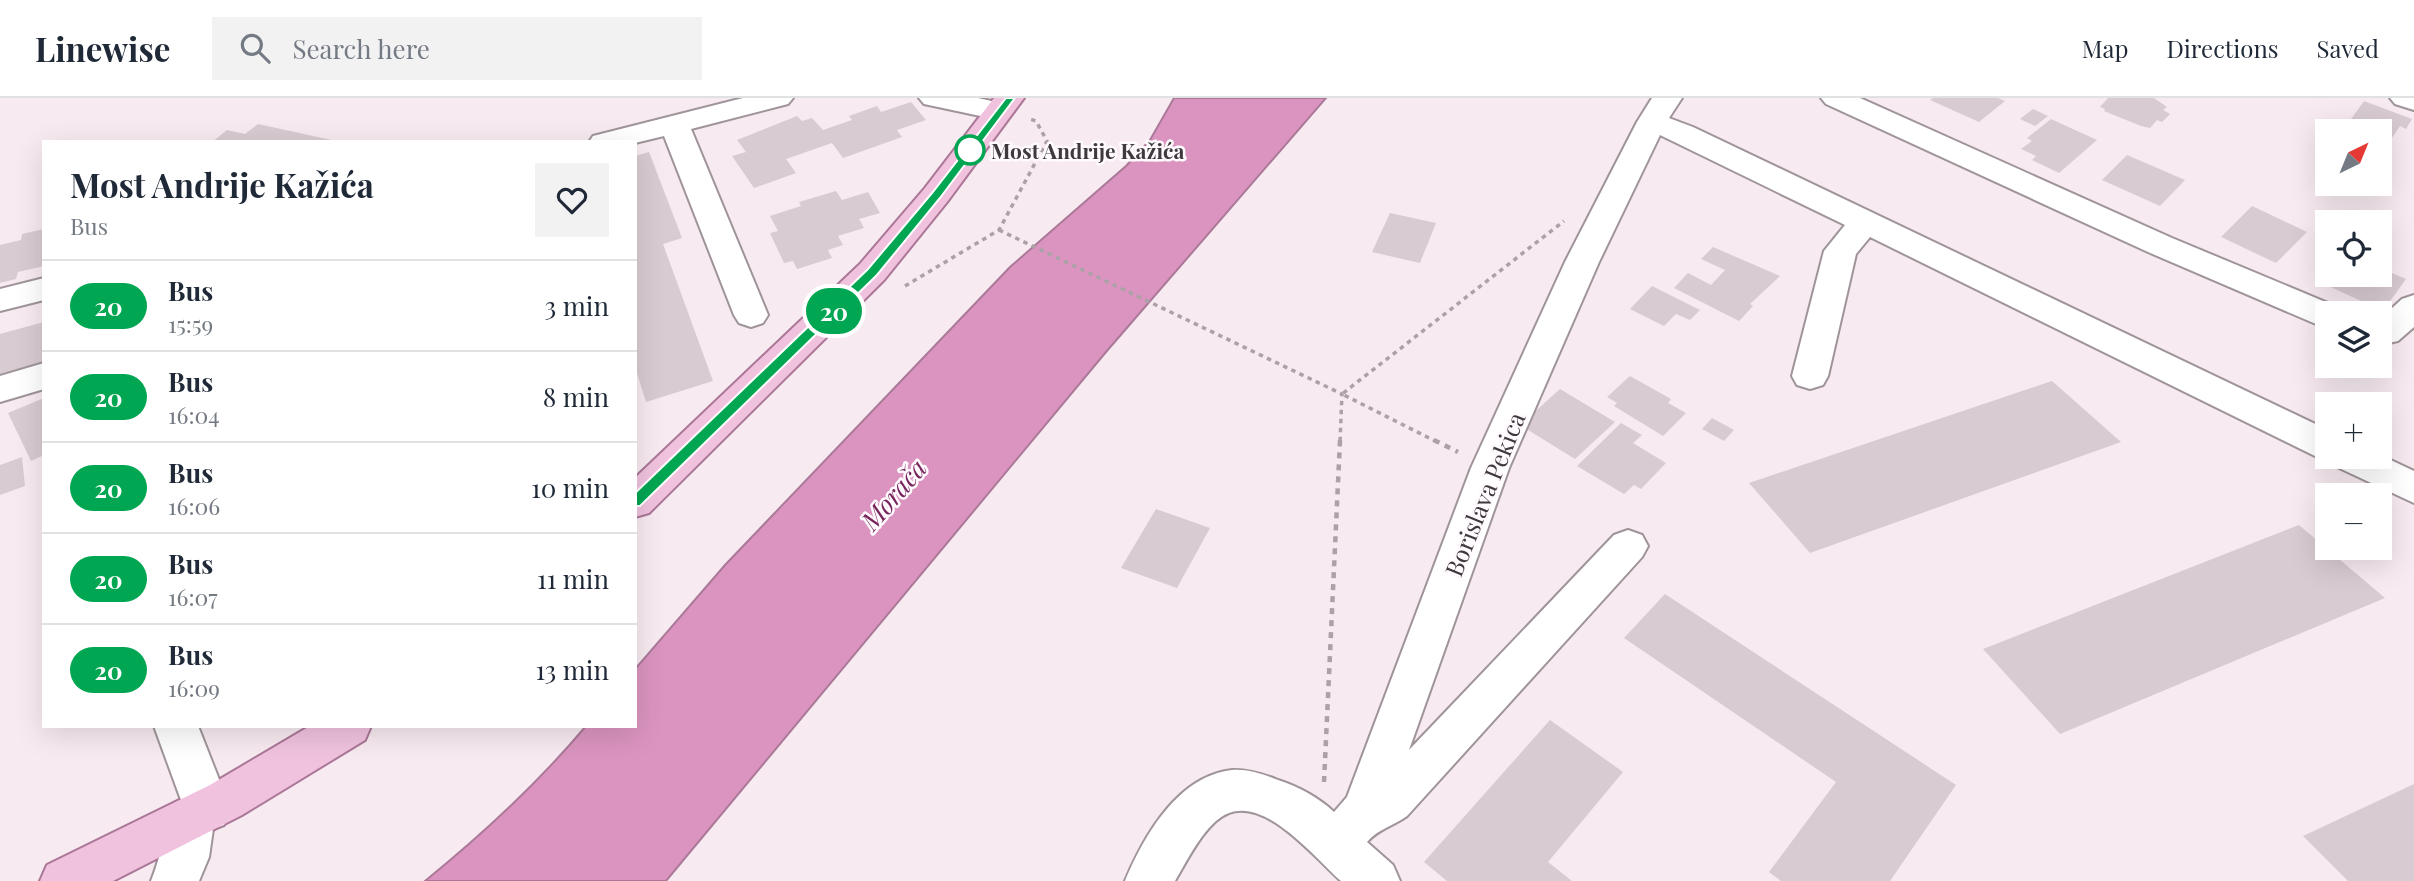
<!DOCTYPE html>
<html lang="en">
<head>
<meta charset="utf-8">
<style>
	:root { --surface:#fff; --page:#f2f2f3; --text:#1f2937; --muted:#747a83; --line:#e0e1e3 }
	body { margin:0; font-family:"Playfair Display",serif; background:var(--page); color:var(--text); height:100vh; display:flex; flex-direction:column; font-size:26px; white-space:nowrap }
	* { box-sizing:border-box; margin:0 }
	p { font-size:23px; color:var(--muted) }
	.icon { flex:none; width:38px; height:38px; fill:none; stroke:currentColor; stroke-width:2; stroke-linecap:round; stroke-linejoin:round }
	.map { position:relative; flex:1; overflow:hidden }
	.drawer { position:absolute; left:42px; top:42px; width:595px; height:588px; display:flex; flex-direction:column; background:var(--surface); border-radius:0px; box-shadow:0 7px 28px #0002 }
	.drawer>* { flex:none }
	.badge { padding:0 14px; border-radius:23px; font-size:24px; line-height:46px }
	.needle { width:46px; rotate:43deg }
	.controls { position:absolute; left:2315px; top:21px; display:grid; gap:14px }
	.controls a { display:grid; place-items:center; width:77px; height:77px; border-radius:0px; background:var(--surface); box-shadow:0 7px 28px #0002; font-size:35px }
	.map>.badge { position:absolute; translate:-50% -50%; box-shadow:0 0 0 4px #fff }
	.round { display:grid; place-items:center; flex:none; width:74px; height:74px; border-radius:0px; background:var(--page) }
	.headline { display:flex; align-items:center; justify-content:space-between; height:119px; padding:0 28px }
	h1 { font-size:33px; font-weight:700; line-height:52px }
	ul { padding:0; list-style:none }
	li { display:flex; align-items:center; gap:21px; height:91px; padding:0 28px; border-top:2px solid var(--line) }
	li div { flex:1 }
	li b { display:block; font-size:26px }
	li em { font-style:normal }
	li .badge { min-width:77px; font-weight:700; text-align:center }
	header { display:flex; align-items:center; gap:42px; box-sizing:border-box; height:98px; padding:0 35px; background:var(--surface); border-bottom:2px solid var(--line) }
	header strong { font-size:33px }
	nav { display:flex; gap:38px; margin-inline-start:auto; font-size:24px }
	.search { width:490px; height:63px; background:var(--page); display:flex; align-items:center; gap:18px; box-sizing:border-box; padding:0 24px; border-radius:0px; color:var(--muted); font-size:26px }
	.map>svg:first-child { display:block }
	.water { fill:#da94bf; stroke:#ab7998; stroke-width:2 }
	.building { fill:#d8cbd2 }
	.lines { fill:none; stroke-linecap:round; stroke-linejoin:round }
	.minor-casing { stroke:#9f949a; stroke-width:4 }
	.major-casing { stroke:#ab7797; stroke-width:4 }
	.path-far1 { stroke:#aba1a7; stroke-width:3.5; stroke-dasharray:4.5 4.5; stroke-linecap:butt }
	.path { stroke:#aba1a7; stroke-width:4.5; stroke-dasharray:6 6; stroke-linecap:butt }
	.minor { fill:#fff; fill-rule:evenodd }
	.major { fill:#f0c2de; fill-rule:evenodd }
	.line { fill:#00a651; stroke:#fff; stroke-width:2 }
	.stop-dot { fill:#fff; stroke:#00a651; stroke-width:3.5 }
	.labels { text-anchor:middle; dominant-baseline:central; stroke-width:5; stroke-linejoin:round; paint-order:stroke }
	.far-stop-label { font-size:21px; font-weight:bold; fill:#3e393c; stroke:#fffafd; text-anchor:start }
	.street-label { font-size:24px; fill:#3e393c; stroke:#fffafd }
	.water-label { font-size:26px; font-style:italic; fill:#76255d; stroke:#fffafd }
</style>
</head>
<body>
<header>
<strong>Linewise</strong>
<div class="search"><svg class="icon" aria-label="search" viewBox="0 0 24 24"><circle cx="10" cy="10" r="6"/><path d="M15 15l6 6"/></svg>Search here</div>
<nav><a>Map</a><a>Directions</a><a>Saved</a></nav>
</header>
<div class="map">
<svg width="2414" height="783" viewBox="0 0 2414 783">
	<rect width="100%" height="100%" fill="#f7eaf1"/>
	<path class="water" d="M1174,0H1326L1106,254L666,783H425C483,736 538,685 586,628H635V571L725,467L1010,169L1126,68L1150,42Z"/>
	<g class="building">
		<polygon points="1933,0 1998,0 2005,3 1979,24 1930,2"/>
		<polygon points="2108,0 2154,0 2167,9 2163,12 2170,16 2162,24 2157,22 2150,30 2141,28 2104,13 2105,11 2100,9"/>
		<polygon points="2364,3 2412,21 2406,31 2400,28 2392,40 2380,33 2359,33 2346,28"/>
		<polygon points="911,4 926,22 897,32 902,39 843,60 832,45 786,61 796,75 754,90 732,58 746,54 737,42 797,18 802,23 812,20 823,32 852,22 849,18 877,8 881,14"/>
		<polygon points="2033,11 2048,18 2035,28 2020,21"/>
		<polygon points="2051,21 2097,42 2059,75 2032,62 2036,58 2021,51 2032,43 2027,40"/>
		<polygon points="258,26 336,43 336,44 212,44 227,32 245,36"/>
		<polygon points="649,54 682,140 663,146 713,283 646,304 635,269 635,58"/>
		<polygon points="2127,57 2185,82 2160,108 2102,82"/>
		<polygon points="836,93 842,102 868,94 880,115 859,121 864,130 838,138 843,147 828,152 832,160 797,171 793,163 784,165 770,135 778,133 770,118 801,108 799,104"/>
		<polygon points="2252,108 2307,134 2276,165 2221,139"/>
		<polygon points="1390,115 1436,125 1420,165 1372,154"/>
		<polygon points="44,131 44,168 18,174 16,181 0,185 0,147 21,142 22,136"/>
		<polygon points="1713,149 1780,178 1750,206 1753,208 1739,223 1674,190 1688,175 1711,187 1725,172 1701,161"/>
		<polygon points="2380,170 2406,181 2383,213 2324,186 2331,177 2380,177"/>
		<polygon points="1652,188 1700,212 1690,222 1676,216 1664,228 1630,211"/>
		<polygon points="44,224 44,268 0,280 0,236"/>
		<polygon points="1630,278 1671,301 1668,305 1686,315 1663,338 1614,308 1617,305 1607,299"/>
		<polygon points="2052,283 2121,344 1810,455 1749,385"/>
		<polygon points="1560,291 1615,324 1575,361 1520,327"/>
		<polygon points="44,300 44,357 31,363 8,315"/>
		<polygon points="1712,320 1734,332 1724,343 1702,331"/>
		<polygon points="1621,325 1642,337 1633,345 1666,365 1641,391 1634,387 1624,396 1577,368"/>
		<polygon points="22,359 25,388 0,397 0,367"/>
		<polygon points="1156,411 1210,430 1177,490 1121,470"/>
		<polygon points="2299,427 2385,500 2060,636 1983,551"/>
		<polygon points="1665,496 1956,687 1890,783 1781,783 1769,774 1836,684 1624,540"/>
		<polygon points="1550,622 1623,674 1548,764 1572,783 1447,783 1424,764"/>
		<polygon points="2414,686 2414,783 2348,783 2303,738"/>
	</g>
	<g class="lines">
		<defs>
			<g id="minor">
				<polygon points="743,0 793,0 788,6 691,31 768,217 763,225 751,229 739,225 734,217 664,38 635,45 589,44 593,38"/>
				<polygon points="919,0 978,0 1009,7 1014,13 1009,19 999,22 924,6"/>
				<path d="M1652,0H1682L1669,20L1693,29L2328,332V359L2380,357L2414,373V405L2337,369L2332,361L2315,358L1870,139L1856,156L1828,278L1823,287L1810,291L1797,287L1792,278L1824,153L1845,127L1660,37L1599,164L1509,370L1409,652L1614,437L1628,432L1642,437L1648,448L1642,459L1407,718C1393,728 1378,731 1367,744L1393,767L1400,783H1341C1316,761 1267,700 1229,715C1206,723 1187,763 1175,783H1125C1144,738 1178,678 1232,672C1248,671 1263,676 1278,682C1299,689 1318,699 1334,714L1347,699L1471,370L1565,164L1637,24Z"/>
				<polygon points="1821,0 1860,0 2172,140 2340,210 2343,215 2328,215 2328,230 2316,226 2148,154 1826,6"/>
				<polygon points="2390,0 2414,0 2414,12 2395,6"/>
				<polygon points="44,180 44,202 0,213 0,191"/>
				<polygon points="2414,197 2414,229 2398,243 2380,247 2380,221 2402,201"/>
				<polygon points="44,265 44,291 0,304 0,278"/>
				<path d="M154,628H198L231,712L224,727L213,731L209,759L199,783H151C162,757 164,729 176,704L181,702Z"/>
			</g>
			<g id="major">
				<polygon points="994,0 1024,0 947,104 884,182 649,415 635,419 635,380 860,166 925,90"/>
				<polygon points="310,628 371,628 365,642 242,717 113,783 40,783 47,767 210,687"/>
			</g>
		</defs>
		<use href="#minor" class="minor-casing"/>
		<use href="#major" class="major-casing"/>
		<g class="path-far1">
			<polyline points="999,132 1342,296 1340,344"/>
			<polyline points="905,188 999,132 1047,43 1036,23 1030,21"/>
			<polyline points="1437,344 1342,296 1564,123"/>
		</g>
		<g class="path">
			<polyline points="1434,342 1458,354"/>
			<polyline points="1324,684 1340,342"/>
		</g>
		<use href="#minor" class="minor"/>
		<use href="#major" class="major"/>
	</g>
	<polygon class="line" points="1006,0 1015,0 940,100 877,177 640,408 630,408 630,400 868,171 932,95"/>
	<circle class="stop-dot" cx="970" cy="52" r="14"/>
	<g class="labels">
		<g class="far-stop-label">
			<text x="991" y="52">Most Andrije Kažića</text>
		</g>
		<g class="street-label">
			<text transform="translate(1484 396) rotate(-68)">Borislava Pekica</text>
		</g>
		<g class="water-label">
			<text transform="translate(893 396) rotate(-49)">Morača</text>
		</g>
	</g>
</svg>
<div class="controls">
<a><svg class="needle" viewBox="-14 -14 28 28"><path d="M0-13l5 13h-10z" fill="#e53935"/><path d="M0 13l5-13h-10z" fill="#747a83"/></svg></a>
<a><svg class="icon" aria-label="locate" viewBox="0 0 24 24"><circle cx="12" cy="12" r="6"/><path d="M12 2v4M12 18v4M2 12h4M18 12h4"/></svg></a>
<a><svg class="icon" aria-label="layers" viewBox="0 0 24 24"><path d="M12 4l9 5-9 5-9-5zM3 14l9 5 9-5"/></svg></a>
<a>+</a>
<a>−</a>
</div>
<b class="badge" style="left:834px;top:213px;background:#00a651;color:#fff">20</b>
<section class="drawer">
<div class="headline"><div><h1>Most Andrije Kažića</h1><p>Bus</p></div><a class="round"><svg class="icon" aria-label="heart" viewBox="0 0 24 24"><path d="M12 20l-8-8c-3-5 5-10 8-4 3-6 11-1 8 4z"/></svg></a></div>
<ul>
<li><span class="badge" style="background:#00a651;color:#fff">20</span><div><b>Bus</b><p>15:59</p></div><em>3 min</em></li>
<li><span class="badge" style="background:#00a651;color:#fff">20</span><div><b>Bus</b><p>16:04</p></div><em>8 min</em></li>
<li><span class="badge" style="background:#00a651;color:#fff">20</span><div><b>Bus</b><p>16:06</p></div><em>10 min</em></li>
<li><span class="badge" style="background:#00a651;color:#fff">20</span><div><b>Bus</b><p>16:07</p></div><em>11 min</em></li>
<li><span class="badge" style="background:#00a651;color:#fff">20</span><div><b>Bus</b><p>16:09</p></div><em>13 min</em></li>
</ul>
</section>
</div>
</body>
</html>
